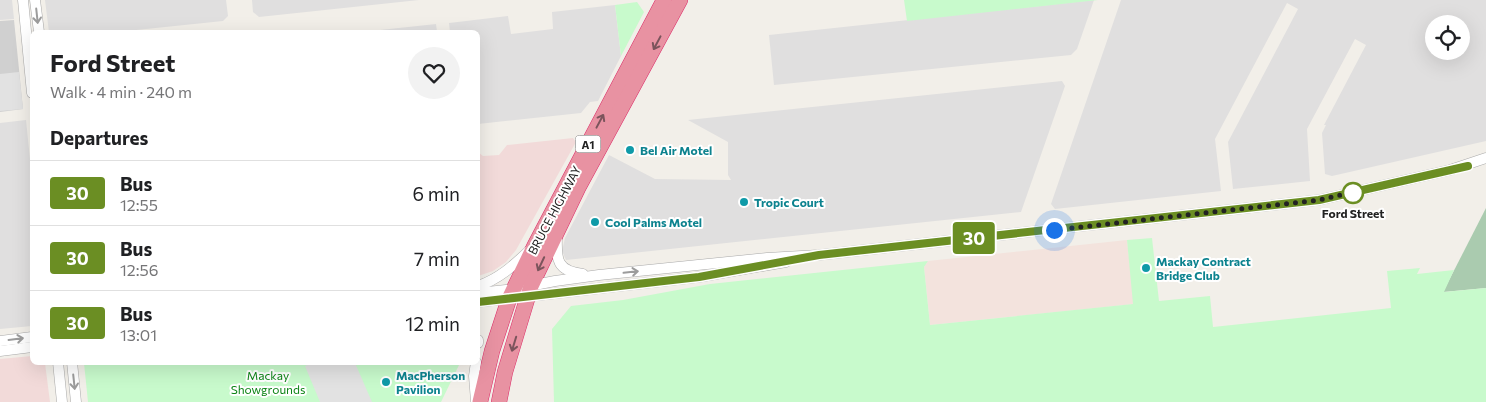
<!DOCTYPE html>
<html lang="en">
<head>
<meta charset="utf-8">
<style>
	:root { --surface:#fff; --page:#f2f2f2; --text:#202124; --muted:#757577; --line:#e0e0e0 }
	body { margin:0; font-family:Commissioner,sans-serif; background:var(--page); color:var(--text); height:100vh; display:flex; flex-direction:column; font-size:19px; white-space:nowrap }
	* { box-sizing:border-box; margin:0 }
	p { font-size:16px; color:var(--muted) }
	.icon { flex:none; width:28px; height:28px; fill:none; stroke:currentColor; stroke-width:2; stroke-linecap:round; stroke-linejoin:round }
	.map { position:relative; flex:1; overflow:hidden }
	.panel { position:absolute; left:30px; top:30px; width:450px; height:335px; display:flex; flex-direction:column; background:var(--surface); border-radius:8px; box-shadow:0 5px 20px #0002 }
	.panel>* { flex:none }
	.badge { padding:0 10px; border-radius:4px; font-size:18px; line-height:32px }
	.buttons { position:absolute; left:1425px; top:15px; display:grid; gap:10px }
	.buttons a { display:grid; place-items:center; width:45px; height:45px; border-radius:50%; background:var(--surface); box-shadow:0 5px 20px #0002; font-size:25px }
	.you { position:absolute; width:25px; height:25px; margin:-12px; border:4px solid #fff; border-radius:50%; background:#1a73e8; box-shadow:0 0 0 8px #1a73e833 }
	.map>.badge { position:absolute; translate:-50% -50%; box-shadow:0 0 0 2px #fff }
	h2 { padding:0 20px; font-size:19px; line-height:45px }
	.round { display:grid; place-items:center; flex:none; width:52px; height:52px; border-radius:26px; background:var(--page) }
	.head { display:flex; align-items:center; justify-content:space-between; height:85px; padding:0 20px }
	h1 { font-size:24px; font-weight:700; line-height:38px }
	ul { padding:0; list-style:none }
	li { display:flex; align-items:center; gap:15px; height:65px; padding:0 20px; border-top:1px solid var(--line) }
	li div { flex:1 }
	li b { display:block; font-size:19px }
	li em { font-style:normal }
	li .badge { min-width:55px; font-weight:700; text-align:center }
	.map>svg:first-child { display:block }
	.residential { fill:#e0dfdf; fill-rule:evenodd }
	.commercial { fill:#f2dad9 }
	.religious { fill:#d0d0d0 }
	.military { fill:#f3e3dd }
	.cemetery { fill:#aacbaf }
	.park { fill:#c8facc }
	.parking { fill:#e2e2e2 }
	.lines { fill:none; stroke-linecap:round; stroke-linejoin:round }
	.minor-casing { stroke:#a9a9a9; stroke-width:11 }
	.highway-casing { stroke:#dc2a67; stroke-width:16 }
	.minor { stroke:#fff; stroke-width:10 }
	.highway { stroke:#e892a2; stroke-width:15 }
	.oneway { stroke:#9c9c9c }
	.oneway2 { stroke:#7b545c }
	.line-casing { stroke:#fff; stroke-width:11 }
	.line { stroke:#6b8e23; stroke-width:8 }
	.walk { stroke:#222; stroke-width:5; stroke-dasharray:0 9 }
	.culture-dot { fill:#0f9aa8; stroke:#fff; stroke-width:2 }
	.stop-dot { fill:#fff; stroke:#6b8e23; stroke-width:2.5 }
	.labels { text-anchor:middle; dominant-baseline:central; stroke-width:4; stroke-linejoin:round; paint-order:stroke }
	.shield { fill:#fff; stroke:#646464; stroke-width:1 }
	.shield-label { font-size:11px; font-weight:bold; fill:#222 }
	.culture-label { font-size:12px; font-weight:bold; fill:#0d838f; stroke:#fff; text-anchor:start }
	.street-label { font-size:12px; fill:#222; stroke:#fff }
	.stop-label { font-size:12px; font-weight:bold; fill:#222; stroke:#fff }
	.park-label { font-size:12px; fill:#0c8416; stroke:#fff }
</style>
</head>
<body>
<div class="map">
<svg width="1486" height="402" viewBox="0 0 1486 402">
	<rect width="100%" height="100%" fill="#f2efe9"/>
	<g class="residential">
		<polygon points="0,0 12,0 14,19 0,20"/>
		<polygon points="45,0 226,0 228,16 223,21 117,32 49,32"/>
		<polygon points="252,0 419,0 259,17 253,12"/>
		<polygon points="1094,0 1077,49 1071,55 774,85 769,35"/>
		<path d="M1121,0H1486V141L1332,176L1325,174L1322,133L1326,125H1324L1366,45L1355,39L1307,129L1310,181L1233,189L1228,142L1298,9L1287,3L1215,139L1221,191L1055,209L1051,204ZM1434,24H1461V51H1434Z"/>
		<polygon points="615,5 621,56 598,101 590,102 581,113 478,124 478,32 450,32 449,23 508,16 511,34 553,29 552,12"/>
		<polygon points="436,24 437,32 368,32 371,31"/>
		<polygon points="1062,81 1065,86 1021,212 566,260 562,251 565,238 609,155 655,179 731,180 728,175 728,142 688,120"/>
		<polygon points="26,120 32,179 32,326 0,329 0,123"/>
	</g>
	<g class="commercial">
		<polygon points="573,138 576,142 516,250 506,262 493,271 478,276 478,152 483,156 499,155 507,145"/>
		<polygon points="32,356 32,362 45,363 50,402 0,402 0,359"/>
	</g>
	<polygon class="religious" points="14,20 23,109 0,112 0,21"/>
	<polygon class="military" points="1127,240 1134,304 930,325 924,267 928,261"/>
	<polygon class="cemetery" points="1486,208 1486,288 1443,292"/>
	<g class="park">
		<polygon points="904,0 1098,0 907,21"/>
		<polygon points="637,2 644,12 621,56 615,5"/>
		<polygon points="1152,238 1159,301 1210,296 1213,327 1391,308 1387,271 1420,268 1417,274 1454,270 1444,292 1486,288 1486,402 554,402 552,329 571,306 623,300 710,284 928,261 924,267 930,325 1133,304 1127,240"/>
		<polygon points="84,363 460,363 441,402 88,402"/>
	</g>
	<g class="parking">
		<polygon points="19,72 23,109 0,111 0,74"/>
		<polygon points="312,363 355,363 372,402 320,402 305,366"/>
	</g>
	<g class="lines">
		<defs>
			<g id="minor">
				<polyline points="23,0 32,93"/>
				<polyline points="35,0 39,32"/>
				<path d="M557,237C556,260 557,271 583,274"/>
				<path d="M478,286C499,279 513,266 530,250"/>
				<polyline points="478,293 514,289 555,281 599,275 767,258 819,255 1319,200 1450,170 1486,158"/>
				<polyline points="478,302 699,277 786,262"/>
				<polyline points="478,340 478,343"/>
				<polyline points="0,341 32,337"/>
				<polyline points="0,351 32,347"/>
				<polyline points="58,362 62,402"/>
				<polyline points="72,362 76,402"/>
				<polyline points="476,362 474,376 476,401"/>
			</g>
			<g id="highway">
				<polyline points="480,402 492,351 509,299 535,245 664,0"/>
				<polyline points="499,402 505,372 531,286 578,188 680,0"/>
			</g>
		</defs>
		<use href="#minor" class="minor-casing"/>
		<use href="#highway" class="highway-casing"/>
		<use href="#minor" class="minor"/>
		<use href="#highway" class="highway"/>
	</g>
	<defs><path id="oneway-shaft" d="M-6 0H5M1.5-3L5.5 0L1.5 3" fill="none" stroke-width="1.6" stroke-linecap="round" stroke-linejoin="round" transform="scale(1.25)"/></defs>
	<g class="oneway">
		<use href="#oneway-shaft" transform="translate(37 16) rotate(84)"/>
		<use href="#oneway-shaft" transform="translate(631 272) rotate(-6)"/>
		<use href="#oneway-shaft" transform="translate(16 339) rotate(-7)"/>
		<use href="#oneway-shaft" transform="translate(74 382) rotate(84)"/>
	</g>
	<g class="oneway2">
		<use href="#oneway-shaft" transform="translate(657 43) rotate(118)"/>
		<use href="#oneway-shaft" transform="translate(600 121) rotate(-62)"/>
		<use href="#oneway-shaft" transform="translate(541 264) rotate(115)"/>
		<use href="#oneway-shaft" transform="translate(514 344) rotate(107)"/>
	</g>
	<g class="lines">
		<defs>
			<polyline id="line" points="478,302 699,277 819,255 1319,200 1468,166"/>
		</defs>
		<use href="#line" class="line-casing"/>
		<use href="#line" class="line"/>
		<polyline class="walk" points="1054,230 1319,200 1358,191 1353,193"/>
	</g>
	<g class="culture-dot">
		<circle cx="630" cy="150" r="5"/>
		<circle cx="744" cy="202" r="5"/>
		<circle cx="595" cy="222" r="5"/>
		<circle cx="1146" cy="268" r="5"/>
		<circle cx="386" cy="382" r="5"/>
	</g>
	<circle class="stop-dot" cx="1353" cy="193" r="10"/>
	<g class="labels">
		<rect class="shield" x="575.5" y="135.5" width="25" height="17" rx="4"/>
		<g class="shield-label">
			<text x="588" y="144">A1</text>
		</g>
		<g class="culture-label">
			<text x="640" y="150">Bel Air Motel</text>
			<text x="754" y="202">Tropic Court</text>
			<text x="605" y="222">Cool Palms Motel</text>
			<text x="1156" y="261">Mackay Contract<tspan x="1156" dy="14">Bridge Club</tspan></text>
			<text x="396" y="375">MacPherson<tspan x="396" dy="14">Pavilion</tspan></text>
		</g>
		<g class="street-label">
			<text transform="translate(554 210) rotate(-62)">BRUCE HIGHWAY</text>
		</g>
		<g class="stop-label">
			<text x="1353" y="213">Ford Street</text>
		</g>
		<g class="park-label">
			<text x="268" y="375">Mackay<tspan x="268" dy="14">Showgrounds</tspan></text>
		</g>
	</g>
</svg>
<div class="buttons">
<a><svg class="icon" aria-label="locate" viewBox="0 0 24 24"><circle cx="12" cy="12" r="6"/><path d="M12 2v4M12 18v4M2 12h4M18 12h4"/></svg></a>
</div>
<div class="you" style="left:1054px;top:230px"></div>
<b class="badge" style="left:974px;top:238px;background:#6b8e23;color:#fff">30</b>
<section class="panel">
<div class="head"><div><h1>Ford Street</h1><p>Walk · 4 min · 240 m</p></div><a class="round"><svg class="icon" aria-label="heart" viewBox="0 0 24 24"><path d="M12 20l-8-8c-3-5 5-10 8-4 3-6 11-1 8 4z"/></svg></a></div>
<h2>Departures</h2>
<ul>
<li><span class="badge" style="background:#6b8e23;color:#fff">30</span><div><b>Bus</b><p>12:55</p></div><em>6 min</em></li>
<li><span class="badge" style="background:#6b8e23;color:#fff">30</span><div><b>Bus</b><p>12:56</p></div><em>7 min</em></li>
<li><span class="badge" style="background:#6b8e23;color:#fff">30</span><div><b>Bus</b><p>13:01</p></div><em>12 min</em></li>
</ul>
</section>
</div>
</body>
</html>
